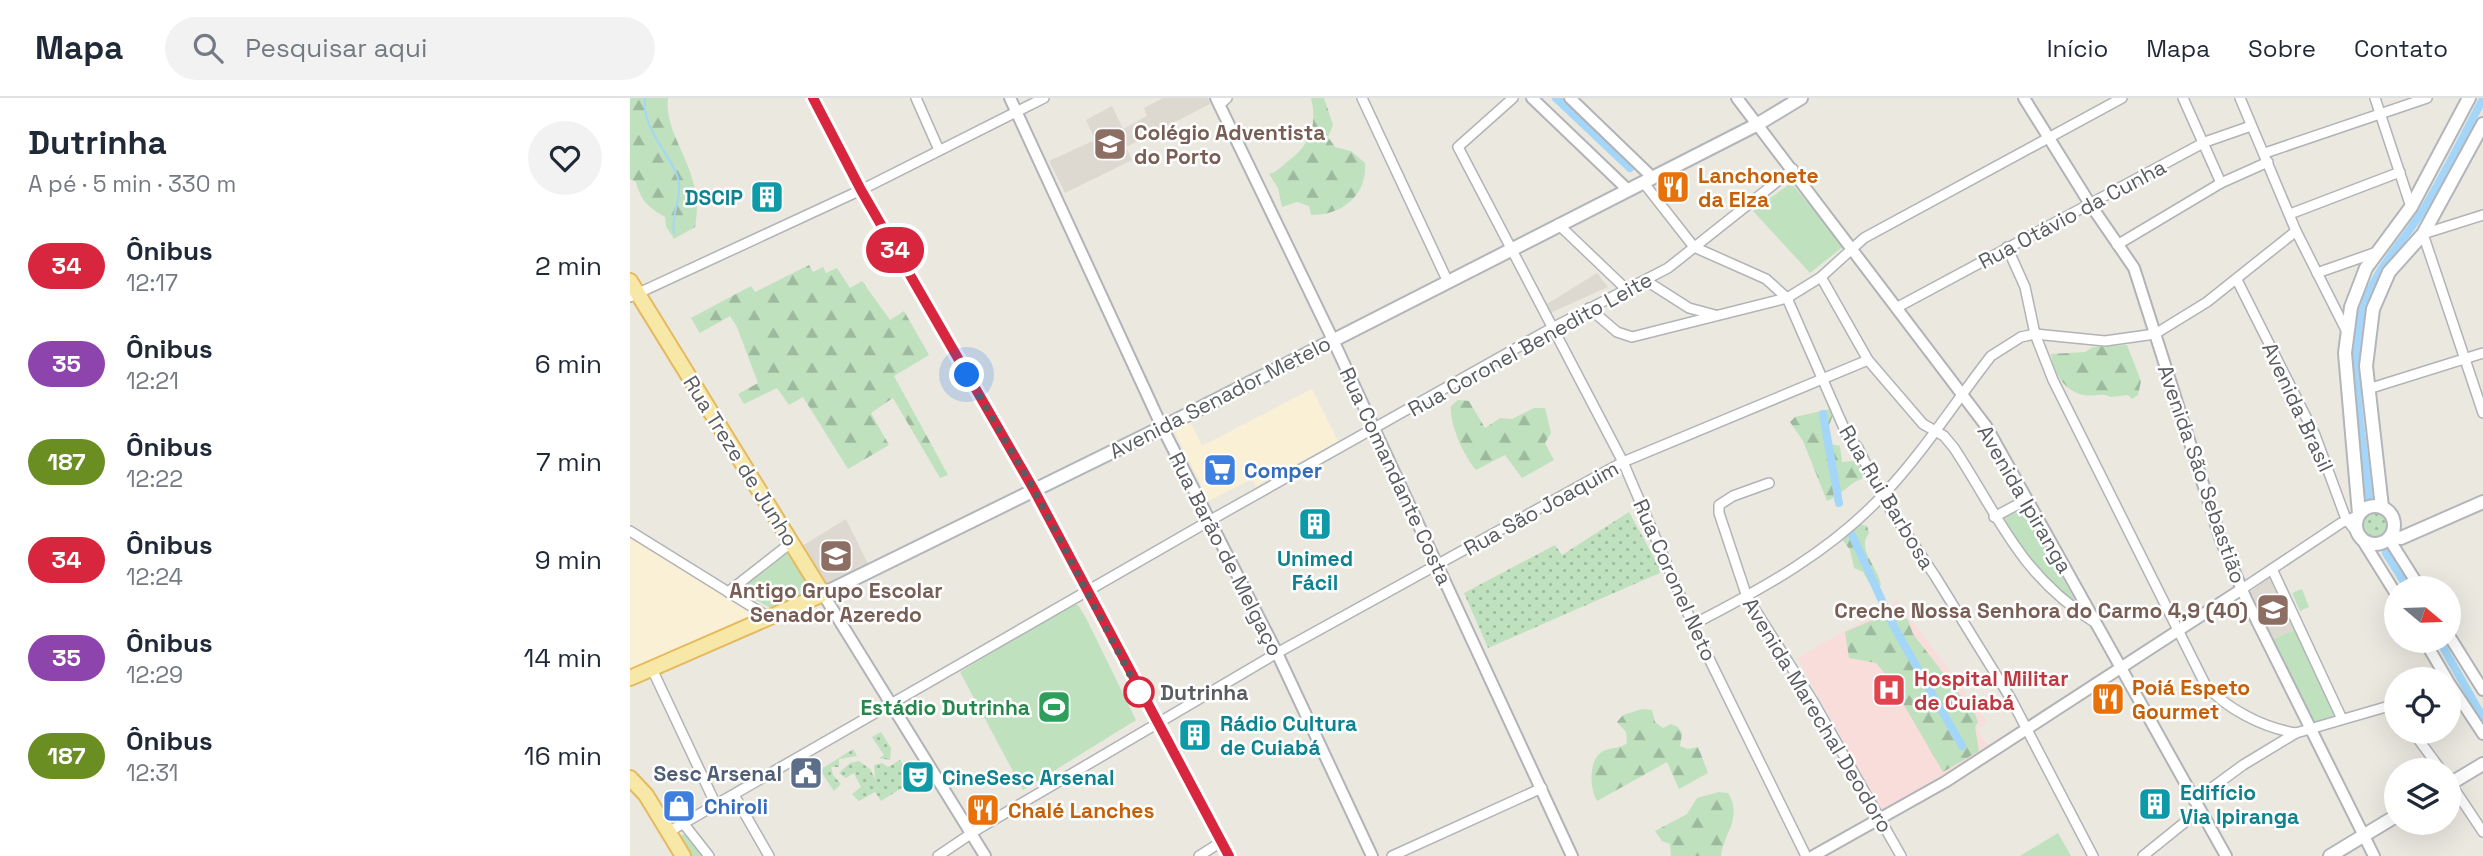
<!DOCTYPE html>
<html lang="pt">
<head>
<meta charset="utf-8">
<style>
	:root { --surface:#fff; --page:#f2f2f3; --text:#1f2937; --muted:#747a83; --line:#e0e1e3 }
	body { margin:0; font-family:"Space Grotesk",sans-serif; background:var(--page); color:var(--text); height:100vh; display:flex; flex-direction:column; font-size:26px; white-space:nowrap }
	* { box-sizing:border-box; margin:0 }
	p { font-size:23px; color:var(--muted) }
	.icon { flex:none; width:38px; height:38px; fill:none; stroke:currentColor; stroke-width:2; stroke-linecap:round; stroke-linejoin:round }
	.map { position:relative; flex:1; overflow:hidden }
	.details { display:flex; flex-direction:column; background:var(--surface); width:630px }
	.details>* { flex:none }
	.badge { padding:0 14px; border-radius:23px; font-size:24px; line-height:46px }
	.needle { width:46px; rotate:109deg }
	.buttons { position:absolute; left:1754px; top:478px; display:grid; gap:14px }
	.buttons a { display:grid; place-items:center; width:77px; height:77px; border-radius:50%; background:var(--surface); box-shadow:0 7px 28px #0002; font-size:35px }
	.you { position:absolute; width:35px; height:35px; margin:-18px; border:5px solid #fff; border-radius:50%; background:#1a73e8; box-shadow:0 0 0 10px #1a73e833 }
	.map>.badge { position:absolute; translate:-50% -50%; box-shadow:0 0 0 4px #fff }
	.round { display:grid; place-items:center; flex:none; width:74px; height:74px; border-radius:37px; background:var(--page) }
	.summary { display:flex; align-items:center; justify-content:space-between; height:119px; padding:0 28px }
	h1 { font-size:33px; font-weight:600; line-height:52px }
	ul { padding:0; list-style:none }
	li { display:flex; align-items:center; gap:21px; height:98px; padding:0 28px }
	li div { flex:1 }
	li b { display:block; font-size:26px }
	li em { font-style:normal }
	li .badge { min-width:77px; font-weight:700; text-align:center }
	header { display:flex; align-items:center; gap:42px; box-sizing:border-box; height:98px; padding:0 35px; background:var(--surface); border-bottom:2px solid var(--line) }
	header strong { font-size:33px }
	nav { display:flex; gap:38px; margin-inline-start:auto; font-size:24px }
	.search { width:490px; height:63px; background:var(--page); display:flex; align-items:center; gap:18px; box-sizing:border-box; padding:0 24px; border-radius:38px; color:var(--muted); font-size:26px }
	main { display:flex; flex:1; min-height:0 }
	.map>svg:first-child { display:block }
	.commercial { fill:#faf0d5 }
	.education { fill:#ddd9d1 }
	.medical { fill:#f8dddb }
	.grass { fill:url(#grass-dots) }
	.forest { fill:url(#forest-firs) }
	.green { fill:#bfe1be }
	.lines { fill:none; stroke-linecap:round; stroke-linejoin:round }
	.stream { stroke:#a3d6f8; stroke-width:2 }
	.canal { stroke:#a3d6f8; stroke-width:8 }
	.minor-casing { stroke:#b1b3b7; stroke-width:12 }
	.tertiary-casing { stroke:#b1b3b7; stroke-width:14 }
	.secondary-casing { stroke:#b2b5ba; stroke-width:16 }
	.primary-casing { stroke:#e5ba5e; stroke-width:18 }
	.minor { stroke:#fff; stroke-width:9 }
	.tertiary { stroke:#fff; stroke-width:10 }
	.secondary { stroke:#fff; stroke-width:12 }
	.primary { stroke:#f8e8a7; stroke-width:14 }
	.line-casing { stroke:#fff; stroke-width:16 }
	.line { stroke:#d7263d; stroke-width:10 }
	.walk { stroke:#595c60; stroke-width:7; stroke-dasharray:0 12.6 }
	.stop-dot { fill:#fff; stroke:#d7263d; stroke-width:3.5 }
	.labels { text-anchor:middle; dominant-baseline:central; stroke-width:5; stroke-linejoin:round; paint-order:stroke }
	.education-label { font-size:21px; font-weight:bold; fill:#785e54; stroke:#fff; text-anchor:start }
	.food-label { font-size:21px; font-weight:bold; fill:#c56008; stroke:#fff; text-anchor:start }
	.culture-label { font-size:21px; font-weight:bold; fill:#0d838f; stroke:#fff; text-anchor:start }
	.street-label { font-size:21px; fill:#595c60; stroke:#fff }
	.shop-label { font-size:21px; font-weight:bold; fill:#366cbe; stroke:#fff; text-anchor:start }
	.health-label { font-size:21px; font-weight:bold; fill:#be3a42; stroke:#fff; text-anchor:start }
	.stop-label { font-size:21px; font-weight:bold; fill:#595c60; stroke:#fff; text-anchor:start }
	.leisure-label { font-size:21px; font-weight:bold; fill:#27864d; stroke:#fff; text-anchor:end }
	.service-label { font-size:21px; font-weight:bold; fill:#4e5e75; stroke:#fff; text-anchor:end }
</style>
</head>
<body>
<header>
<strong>Mapa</strong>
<div class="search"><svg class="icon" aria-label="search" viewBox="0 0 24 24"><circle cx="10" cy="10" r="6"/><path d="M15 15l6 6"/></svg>Pesquisar aqui</div>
<nav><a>Início</a><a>Mapa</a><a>Sobre</a><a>Contato</a></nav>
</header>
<main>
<section class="details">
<div class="summary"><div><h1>Dutrinha</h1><p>A pé · 5 min · 330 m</p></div><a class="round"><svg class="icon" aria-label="heart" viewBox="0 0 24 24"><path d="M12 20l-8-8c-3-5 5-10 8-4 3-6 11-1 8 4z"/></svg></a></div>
<ul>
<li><span class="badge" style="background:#d7263d;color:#fff">34</span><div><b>Ônibus</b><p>12:17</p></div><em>2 min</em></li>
<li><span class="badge" style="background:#8e44ad;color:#fff">35</span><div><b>Ônibus</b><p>12:21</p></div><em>6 min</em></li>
<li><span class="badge" style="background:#6b8e23;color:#fff">187</span><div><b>Ônibus</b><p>12:22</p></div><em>7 min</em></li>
<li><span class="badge" style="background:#d7263d;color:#fff">34</span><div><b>Ônibus</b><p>12:24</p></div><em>9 min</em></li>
<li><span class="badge" style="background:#8e44ad;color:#fff">35</span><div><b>Ônibus</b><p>12:29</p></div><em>14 min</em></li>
<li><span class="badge" style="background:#6b8e23;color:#fff">187</span><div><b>Ônibus</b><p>12:31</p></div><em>16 min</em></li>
</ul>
</section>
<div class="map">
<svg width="1853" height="758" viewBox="0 0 1853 758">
	<defs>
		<pattern id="grass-dots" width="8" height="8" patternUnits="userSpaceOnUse" patternTransform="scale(1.75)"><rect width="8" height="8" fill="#bfe1be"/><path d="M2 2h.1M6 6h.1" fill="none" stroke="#9eba9e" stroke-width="1.8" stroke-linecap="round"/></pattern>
		<pattern id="forest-firs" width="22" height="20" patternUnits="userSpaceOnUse" patternTransform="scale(1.75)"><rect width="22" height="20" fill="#bfe1be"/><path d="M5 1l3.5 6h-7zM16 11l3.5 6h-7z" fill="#9eba9e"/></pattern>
	</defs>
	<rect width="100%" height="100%" fill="#ebe8e0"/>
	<g class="commercial">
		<polygon points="682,291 708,343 626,388 622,381 579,403 542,328 558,319 572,348"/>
		<polygon points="0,439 133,519 0,574"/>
	</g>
	<g class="education">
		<polygon points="533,0 578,0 580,6 496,49 502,62 435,95 419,63 465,42 456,22 482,8 493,31 517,18 514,10"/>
		<polygon points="967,175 978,189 918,216 914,208"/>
		<polygon points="216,421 239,468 194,490 172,448"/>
		<polygon points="1642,477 1666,531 1641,542 1620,494"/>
	</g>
	<polygon class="medical" points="1268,503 1357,624 1347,631 1359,649 1252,713 1167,560"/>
	<g class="grass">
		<circle cx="1746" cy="427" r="14"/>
		<polygon points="999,414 1032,474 858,550 834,495 925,447 932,457"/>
		<polygon points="251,634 261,650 260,662 249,660 254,657 242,639"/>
		<polygon points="223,651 227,658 209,661 209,669 201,669 203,677 211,686 204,693 190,672"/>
		<polygon points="270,662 283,683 251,703 245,694 229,703 222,696 231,689 224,675 216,680 209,675 220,665 229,663 240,671 245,681 244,667 252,665 258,669"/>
	</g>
	<g class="forest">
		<path d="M0,0H38C33,40 77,74 65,129L44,141L36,128L35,119C18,109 11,103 6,84L0,81Z"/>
		<path d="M681,0H694L703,27L698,39L705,49L721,53L735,65C737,97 713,117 681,117L679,108L667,104L652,109L648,90L639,76C647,74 651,69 657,64C680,47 688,28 681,0Z"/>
		<polygon points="179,167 183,174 193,169 196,175 207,170 220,190 232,183 260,222 274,213 299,257 264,278 318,377 310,380 263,300 241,315 259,347 218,371 173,299 159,307 147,290 114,306 108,296 128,285 107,229 100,218 70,235 61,220 121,188 125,194"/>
		<path d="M1497,247L1511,283L1508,297L1502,301L1498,297L1481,299C1473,294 1463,299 1454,297C1435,294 1423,274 1421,256L1455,254L1463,249Z"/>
		<path d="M828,302L839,303L855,330L870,320L882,321L904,310H915L921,335L915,345L924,362L892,380L875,357L846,372C834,359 819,325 821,308Z"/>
		<path d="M1200,311L1203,317L1198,330L1201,346L1210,348L1212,364L1226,363L1233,370L1232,381C1218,385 1213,397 1197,403L1173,343L1160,324L1165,319Z"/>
		<path d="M1228,426L1237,428L1239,435C1226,452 1248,468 1251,487L1244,493L1233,474L1224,470L1220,452L1212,441Z"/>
		<polygon points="1262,510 1278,522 1283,536 1345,616 1348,624 1345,629 1349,653 1313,674 1257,578 1246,565 1219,560 1215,534 1252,518"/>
		<path d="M1012,611L1022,612L1025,624L1033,630L1041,626L1048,629L1052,635L1050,648L1058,651L1068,649L1078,675L1049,691L1037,664L967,703C959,690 958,657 976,652C985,649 989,651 997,645L996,634L987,624L993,617Z"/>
		<path d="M1089,694L1098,695C1113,719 1094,735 1091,758H1041L1040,746L1032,743L1025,733L1057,716L1067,700Z"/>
	</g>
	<g class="green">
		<polygon points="1161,85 1214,148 1180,175 1123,113"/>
		<polygon points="1393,409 1448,508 1404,468 1370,422"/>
		<polygon points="160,452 183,491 181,496 145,512 112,495 112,489 118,484"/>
		<polygon points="1672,491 1679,509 1670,513 1662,495"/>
		<polygon points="442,506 448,507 456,520 506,622 393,692 330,574"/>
		<polygon points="1666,531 1708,617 1683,626 1641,542"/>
		<polygon points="1428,735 1441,758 1390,758"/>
		<polygon points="56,736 74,758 60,758 48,738"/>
	</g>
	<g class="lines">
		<path class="stream" d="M15,0C11,34 47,62 49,86C51,102 41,117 44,135"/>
		<g class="canal">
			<polyline points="926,0 1000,70"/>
			<polyline points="1193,316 1209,405"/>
			<path d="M1739,399C1734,345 1719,277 1730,223C1740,174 1770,150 1795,109C1816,74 1834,37 1853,1"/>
			<polyline points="1222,437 1264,529 1332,648"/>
			<polyline points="1756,455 1778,490"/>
			<polyline points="1809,542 1853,620"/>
		</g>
		<defs>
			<g id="minor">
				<polyline points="286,0 309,52"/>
				<polyline points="732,0 818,184"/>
				<polyline points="883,0 828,49 993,364 1065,532 1176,758"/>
				<polyline points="1553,0 1591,85"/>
				<polyline points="1610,0 1666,133 1716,232"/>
				<polyline points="1745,0 1781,109"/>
				<polyline points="589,7 597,0"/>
				<polyline points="1635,55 1797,0"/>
				<polyline points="1013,84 1064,149 1136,181 1157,200 1217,337 1228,350 1252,399 1305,478 1381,601 1463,758"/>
				<polyline points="1660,116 1770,74"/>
				<polyline points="1853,117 1793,136 1853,315"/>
				<polyline points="928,126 996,191"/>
				<polyline points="1487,147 1591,85 1638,64"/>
				<path d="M1377,149L1395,189L1405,236L1423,282L1575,586C1596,611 1634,630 1666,635"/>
				<polyline points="1687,175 1747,154"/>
				<path d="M1191,179L1238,262L1293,326L1314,338L1324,350C1370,420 1389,476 1464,524"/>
				<polyline points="1015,182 1059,210 1085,217"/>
				<polyline points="1607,182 1685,337 1716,421 1728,436"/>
				<polyline points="0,199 231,92 414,0"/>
				<polyline points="959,210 987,234 1002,239 1157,200 1191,179 1234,140 1492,0"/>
				<polyline points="1266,210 1575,44 1621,28"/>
				<polyline points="1738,291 1853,255"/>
				<polyline points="1139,385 1103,398 1089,407 1089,415 1117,499 1184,605 1271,758"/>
				<polyline points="1364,419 1396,402"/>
				<polyline points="0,433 140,520"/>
				<polyline points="1642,471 1712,621"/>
				<polyline points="1612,491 1711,425 1729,417"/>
				<polyline points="98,494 162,444"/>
				<path d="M1064,526C1132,491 1200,454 1253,397C1293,355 1325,304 1361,258L1391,239L1405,236L1475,243L1525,236L1577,204L1666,133"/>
				<polyline points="22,571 86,707"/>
				<polyline points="1783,634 1811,672"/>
				<polyline points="1819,683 1853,734"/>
				<polyline points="104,697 139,758"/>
				<polyline points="1564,703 1613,667 1666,635 1766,606"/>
				<polyline points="53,725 79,758"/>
				<polyline points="40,733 579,423 922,230 1038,170 1163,71"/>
				<polyline points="308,758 348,731 647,555 993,364 1238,262"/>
				<polyline points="569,758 591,744"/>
				<polyline points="762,758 912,690"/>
				<polyline points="1513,758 1570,712"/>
			</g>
			<g id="tertiary">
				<polyline points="183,0 231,92 404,392 599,758"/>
				<polyline points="380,0 532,329 647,555 742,758"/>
				<polyline points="586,0 703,242 942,758"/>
				<polyline points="902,0 997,91"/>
				<polyline points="940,0 1022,79"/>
				<polyline points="1107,0 1356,328 1596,758"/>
				<polyline points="1394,0 1460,106 1504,170 1591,442 1616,501 1744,758"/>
				<polyline points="1759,441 1790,490"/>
				<polyline points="1733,443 1766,496"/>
				<polyline points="193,496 355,758"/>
				<polyline points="1818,536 1853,592"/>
				<polyline points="1794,542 1817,581"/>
				<polyline points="1818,583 1853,636"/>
				<polyline points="1183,758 1315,684 1612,491"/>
			</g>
			<g id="secondary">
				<circle cx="1745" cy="427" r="19"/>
				<polyline points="1752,409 1736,268 1743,211 1759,174 1793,136 1853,26"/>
				<polyline points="1729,416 1715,255 1721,209 1736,170 1781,109 1839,0"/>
				<polyline points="1761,438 1771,440 1853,404"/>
				<polyline points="193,496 549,321 1128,26 1171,0"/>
				<polyline points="1818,687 1853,666"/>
				<polyline points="1700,758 1766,718"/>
			</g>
			<g id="primary">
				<polyline points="0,183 193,496 0,580"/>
				<polyline points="0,680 16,697 53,758"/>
			</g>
		</defs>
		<use href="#minor" class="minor-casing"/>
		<use href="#tertiary" class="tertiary-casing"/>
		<use href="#secondary" class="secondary-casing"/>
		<use href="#primary" class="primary-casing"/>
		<use href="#minor" class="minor"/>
		<use href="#tertiary" class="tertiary"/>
		<use href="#secondary" class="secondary"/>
		<use href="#primary" class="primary"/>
	</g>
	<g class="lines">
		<defs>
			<polyline id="line" points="183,0 231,92 404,392 599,758"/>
		</defs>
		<use href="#line" class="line-casing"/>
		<use href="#line" class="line"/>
		<polyline class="walk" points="337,277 404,392 509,594"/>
	</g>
	<defs>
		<symbol id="school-square" viewBox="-11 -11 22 22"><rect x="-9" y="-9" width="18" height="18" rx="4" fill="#8d6e63" stroke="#fff"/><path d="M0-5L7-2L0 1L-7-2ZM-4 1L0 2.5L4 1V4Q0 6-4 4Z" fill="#fff"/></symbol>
		<symbol id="restaurant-square" viewBox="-11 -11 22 22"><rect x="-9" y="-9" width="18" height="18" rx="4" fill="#e8710a" stroke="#fff"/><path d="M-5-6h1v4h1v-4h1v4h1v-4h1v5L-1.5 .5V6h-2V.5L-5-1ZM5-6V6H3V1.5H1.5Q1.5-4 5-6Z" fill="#fff"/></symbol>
		<symbol id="building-square" viewBox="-11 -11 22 22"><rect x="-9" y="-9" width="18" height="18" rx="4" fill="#0f9aa8" stroke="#fff"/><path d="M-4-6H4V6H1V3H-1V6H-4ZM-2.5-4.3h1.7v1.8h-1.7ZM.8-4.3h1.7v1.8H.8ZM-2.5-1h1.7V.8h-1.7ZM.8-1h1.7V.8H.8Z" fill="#fff"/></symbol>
		<symbol id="supermarket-square" viewBox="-11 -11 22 22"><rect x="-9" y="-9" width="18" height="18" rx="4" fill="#3f7fe0" stroke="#fff"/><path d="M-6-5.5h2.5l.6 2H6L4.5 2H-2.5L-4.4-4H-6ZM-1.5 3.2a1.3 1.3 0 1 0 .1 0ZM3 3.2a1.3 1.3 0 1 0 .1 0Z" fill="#fff"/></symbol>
		<symbol id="hospital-square" viewBox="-11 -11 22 22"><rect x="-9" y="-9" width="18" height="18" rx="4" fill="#e0444e" stroke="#fff"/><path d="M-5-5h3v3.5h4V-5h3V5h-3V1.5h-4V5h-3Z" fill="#fff"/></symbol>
		<symbol id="stadium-square" viewBox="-11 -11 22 22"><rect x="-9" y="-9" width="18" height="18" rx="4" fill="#2e9e5b" stroke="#fff"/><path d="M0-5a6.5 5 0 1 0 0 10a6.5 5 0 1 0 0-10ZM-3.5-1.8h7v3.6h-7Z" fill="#fff"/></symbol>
		<symbol id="civic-square" viewBox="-11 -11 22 22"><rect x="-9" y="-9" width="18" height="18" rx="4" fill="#5c6f8a" stroke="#fff"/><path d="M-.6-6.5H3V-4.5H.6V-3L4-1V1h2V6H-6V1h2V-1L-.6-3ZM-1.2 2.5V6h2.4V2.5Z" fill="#fff"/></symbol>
		<symbol id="theatre-square" viewBox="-11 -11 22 22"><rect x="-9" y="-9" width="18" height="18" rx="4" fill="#0f9aa8" stroke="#fff"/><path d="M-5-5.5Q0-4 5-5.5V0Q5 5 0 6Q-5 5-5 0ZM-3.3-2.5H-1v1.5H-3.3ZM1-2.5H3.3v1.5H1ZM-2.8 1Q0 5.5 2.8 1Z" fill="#fff"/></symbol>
		<symbol id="shop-square" viewBox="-11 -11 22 22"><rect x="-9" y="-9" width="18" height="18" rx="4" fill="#3f7fe0" stroke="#fff"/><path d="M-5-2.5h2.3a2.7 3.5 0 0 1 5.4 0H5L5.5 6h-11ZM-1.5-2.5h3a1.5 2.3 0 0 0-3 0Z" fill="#fff"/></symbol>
	</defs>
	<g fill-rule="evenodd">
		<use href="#school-square" x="461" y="27" width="38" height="38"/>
		<use href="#restaurant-square" x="1024" y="70" width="38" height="38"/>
		<use href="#building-square" x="118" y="80" width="38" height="38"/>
		<use href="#supermarket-square" x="571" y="353" width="38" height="38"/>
		<use href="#building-square" x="666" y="407" width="38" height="38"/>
		<use href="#school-square" x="187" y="439" width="38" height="38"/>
		<use href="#school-square" x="1624" y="493" width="38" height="38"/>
		<use href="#hospital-square" x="1240" y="573" width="38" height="38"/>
		<use href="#restaurant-square" x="1459" y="582" width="38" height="38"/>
		<use href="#stadium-square" x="405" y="590" width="38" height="38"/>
		<use href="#building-square" x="546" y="618" width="38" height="38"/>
		<use href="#civic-square" x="157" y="656" width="38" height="38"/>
		<use href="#theatre-square" x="269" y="660" width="38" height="38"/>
		<use href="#building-square" x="1506" y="687" width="38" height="38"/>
		<use href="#shop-square" x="30" y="689" width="38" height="38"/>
		<use href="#restaurant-square" x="334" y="693" width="38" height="38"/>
	</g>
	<circle class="stop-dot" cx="509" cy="594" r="14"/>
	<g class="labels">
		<g class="education-label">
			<text x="504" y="34">Colégio Adventista<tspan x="504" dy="24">do Porto</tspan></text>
			<text x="206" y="492" text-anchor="middle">Antigo Grupo Escolar<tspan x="206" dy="24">Senador Azeredo</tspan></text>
			<text x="1618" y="512" text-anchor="end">Creche Nossa Senhora do Carmo 4,9 (40)</text>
		</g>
		<g class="food-label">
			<text x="1068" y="77">Lanchonete<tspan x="1068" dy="24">da Elza</tspan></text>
			<text x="1502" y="589">Poiá Espeto<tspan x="1502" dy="24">Gourmet</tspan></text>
			<text x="378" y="712">Chalé Lanches</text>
		</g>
		<g class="culture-label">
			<text x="113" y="99" text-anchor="end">DSCIP</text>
			<text x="685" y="460" text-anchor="middle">Unimed<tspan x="685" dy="24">Fácil</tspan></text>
			<text x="590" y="625">Rádio Cultura<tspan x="590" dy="24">de Cuiabá</tspan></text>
			<text x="312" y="679">CineSesc Arsenal</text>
			<text x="1550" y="694">Edifício<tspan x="1550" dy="24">Via Ipiranga</tspan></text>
		</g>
		<g class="street-label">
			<text transform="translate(1442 116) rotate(-28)">Rua Otávio da Cunha</text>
			<text transform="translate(900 246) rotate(-29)">Rua Coronel Benedito Leite</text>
			<text transform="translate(590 299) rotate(-27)">Avenida Senador Metelo</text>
			<text transform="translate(1668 309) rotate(65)">Avenida Brasil</text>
			<text transform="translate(111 363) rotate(58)">Rua Treze de Junho</text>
			<text transform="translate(1572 376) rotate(71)">Avenida São Sebastião</text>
			<text transform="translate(766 378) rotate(65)">Rua Comandante Costa</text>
			<text transform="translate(1257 399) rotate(59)">Rua Rui Barbosa</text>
			<text transform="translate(1395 401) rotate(60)">Avenida Ipiranga</text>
			<text transform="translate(911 410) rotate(-29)">Rua São Joaquim</text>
			<text transform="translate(596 456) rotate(63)">Rua Barão de Melgaço</text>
			<text transform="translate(1045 482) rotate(66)">Rua Coronel Neto</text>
			<text transform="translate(1188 617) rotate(59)">Avenida Marechal Deodoro</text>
		</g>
		<g class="shop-label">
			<text x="614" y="372">Comper</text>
			<text x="74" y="708">Chiroli</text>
		</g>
		<g class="health-label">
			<text x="1284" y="580">Hospital Militar<tspan x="1284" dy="24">de Cuiabá</tspan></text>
		</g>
		<g class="stop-label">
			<text x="530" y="594">Dutrinha</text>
		</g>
		<g class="leisure-label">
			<text x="400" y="609">Estádio Dutrinha</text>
		</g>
		<g class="service-label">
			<text x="152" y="675">Sesc Arsenal</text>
		</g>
	</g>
</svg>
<div class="buttons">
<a><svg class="needle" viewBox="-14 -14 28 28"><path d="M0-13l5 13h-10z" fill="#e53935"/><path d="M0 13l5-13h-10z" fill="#747a83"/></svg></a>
<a><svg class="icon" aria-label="locate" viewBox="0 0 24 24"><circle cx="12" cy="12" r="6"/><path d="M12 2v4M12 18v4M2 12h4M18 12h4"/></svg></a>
<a><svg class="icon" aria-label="layers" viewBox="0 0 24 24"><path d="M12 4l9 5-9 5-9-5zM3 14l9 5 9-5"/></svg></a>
</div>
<div class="you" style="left:337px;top:277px"></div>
<b class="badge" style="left:265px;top:152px;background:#d7263d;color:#fff">34</b>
</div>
</main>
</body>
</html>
